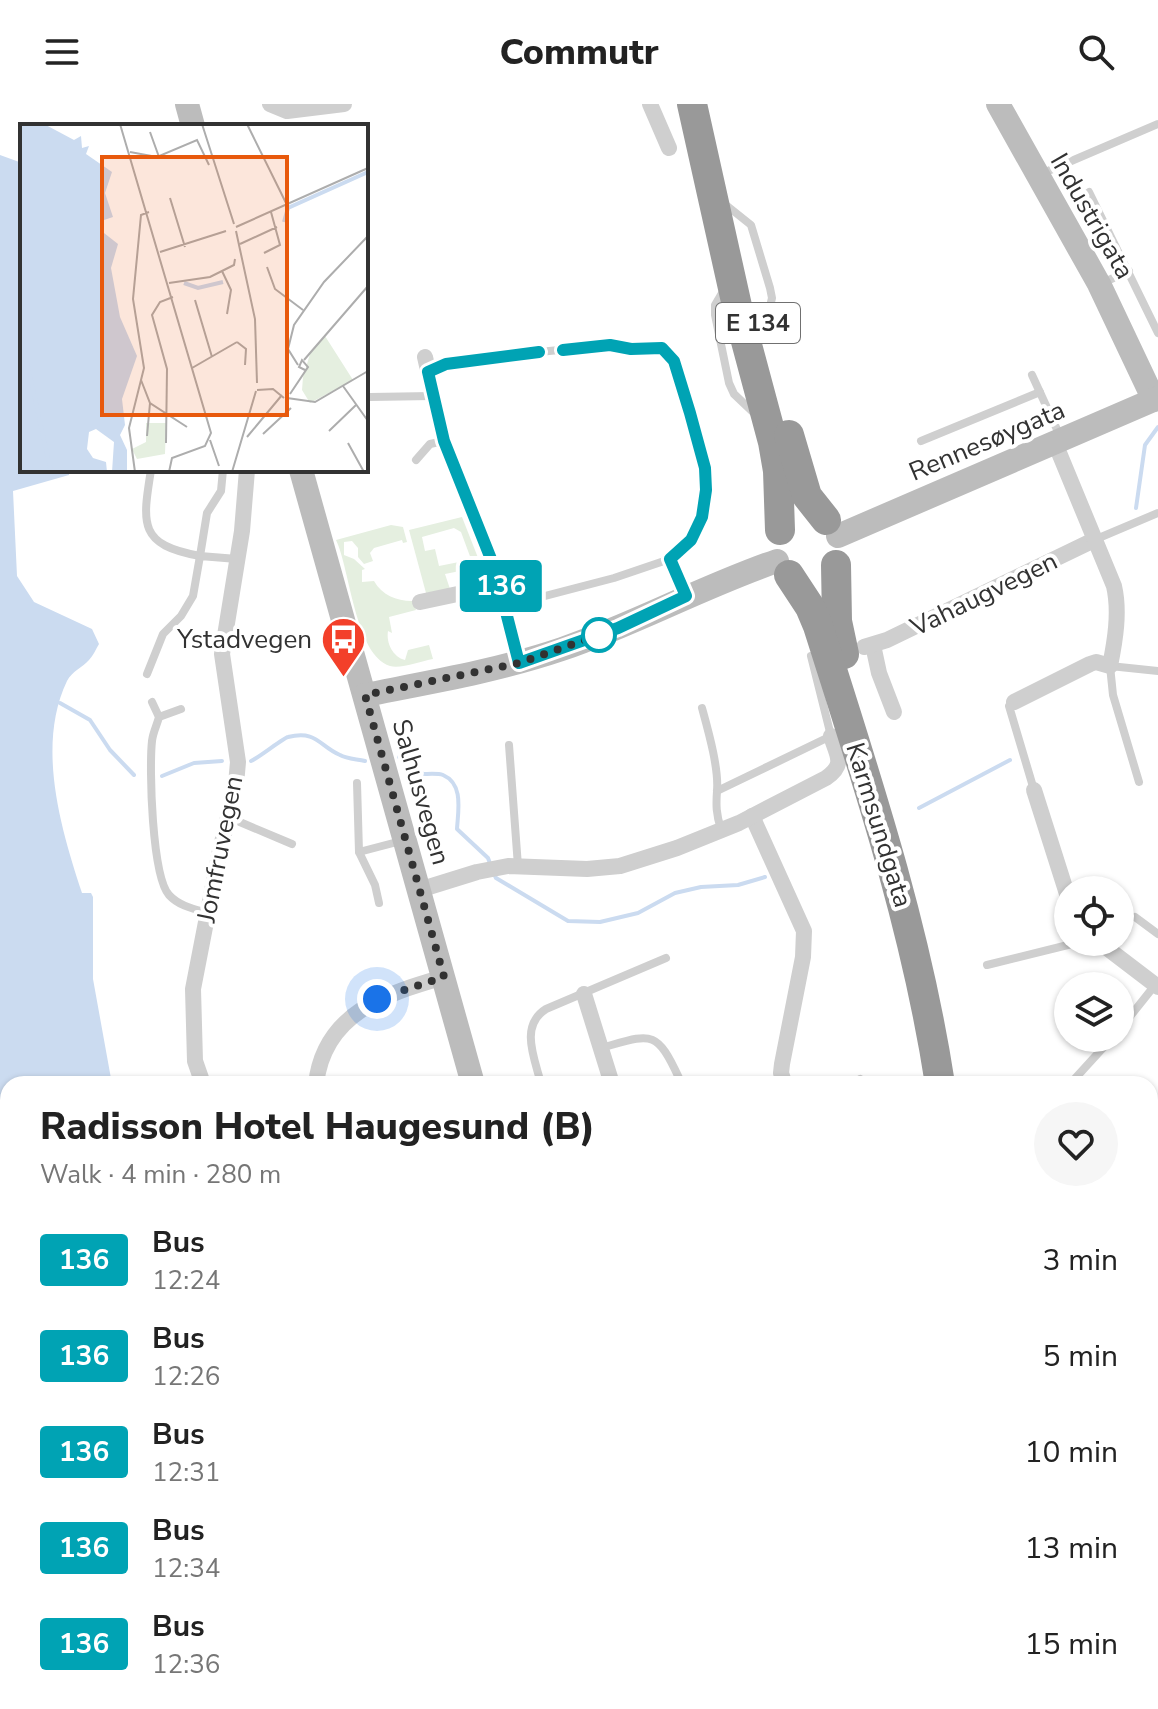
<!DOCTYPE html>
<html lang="en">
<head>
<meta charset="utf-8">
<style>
	:root { --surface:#fff; --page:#f6f6f6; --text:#222; --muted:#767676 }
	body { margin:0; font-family:"Nunito Sans",sans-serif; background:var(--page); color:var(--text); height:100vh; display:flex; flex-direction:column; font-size:30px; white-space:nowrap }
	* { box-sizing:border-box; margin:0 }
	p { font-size:26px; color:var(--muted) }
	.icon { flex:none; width:44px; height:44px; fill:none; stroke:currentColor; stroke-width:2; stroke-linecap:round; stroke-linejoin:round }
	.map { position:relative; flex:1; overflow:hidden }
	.details { position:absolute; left:0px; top:972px; width:1158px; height:634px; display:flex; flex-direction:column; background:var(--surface); border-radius:24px 24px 0 0; box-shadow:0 2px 6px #0004 }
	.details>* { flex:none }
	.badge { padding:0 16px; border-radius:6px; font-size:28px; line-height:52px }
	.tools { position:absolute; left:1054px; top:772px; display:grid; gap:16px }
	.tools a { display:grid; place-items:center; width:80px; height:80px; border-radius:50%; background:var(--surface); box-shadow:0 2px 6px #0004; font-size:40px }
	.you { position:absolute; width:40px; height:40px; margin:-20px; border:6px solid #fff; border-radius:50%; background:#1a73e8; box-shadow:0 0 0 12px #1a73e833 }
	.map>.badge { position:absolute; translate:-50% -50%; box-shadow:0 0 0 4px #fff }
	.round { display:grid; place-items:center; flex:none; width:84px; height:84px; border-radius:42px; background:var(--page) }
	.head { display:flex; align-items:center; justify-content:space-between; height:136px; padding:0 40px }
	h1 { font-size:38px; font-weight:800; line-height:60px }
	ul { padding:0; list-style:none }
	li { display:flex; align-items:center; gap:24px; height:96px; padding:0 40px }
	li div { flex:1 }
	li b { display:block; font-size:30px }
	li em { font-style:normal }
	li .badge { min-width:88px; font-weight:700; text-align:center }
	header { display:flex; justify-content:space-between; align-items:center; height:104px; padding:0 40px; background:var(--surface); font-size:36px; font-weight:800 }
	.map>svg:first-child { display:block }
	.green { fill:#e5efe0 }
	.water { fill:#cbdbf0 }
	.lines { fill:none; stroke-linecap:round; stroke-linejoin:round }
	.stream { stroke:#cbdbf0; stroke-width:4 }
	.lane { stroke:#cfcfcf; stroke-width:8 }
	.street { stroke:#cfcfcf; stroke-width:16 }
	.secondary { stroke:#bcbcbc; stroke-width:24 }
	.highway { stroke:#999; stroke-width:30 }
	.line-casing { stroke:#fff; stroke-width:18 }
	.line { stroke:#00a3b4; stroke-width:12 }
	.walk { stroke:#323232; stroke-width:8; stroke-dasharray:0 14.4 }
	.stop-dot { fill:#fff; stroke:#00a3b4; stroke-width:4 }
	.labels { text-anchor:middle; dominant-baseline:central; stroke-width:8; stroke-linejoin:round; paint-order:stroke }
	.shield { fill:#fff; stroke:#707070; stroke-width:2 }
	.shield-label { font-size:24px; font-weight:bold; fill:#323232 }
	.street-label { font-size:26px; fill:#323232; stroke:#fff }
	.poi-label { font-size:26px; fill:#323232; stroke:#fff; text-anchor:end }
	.inset-river { fill:none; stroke:#cbdbf0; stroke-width:4 }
	.inset-road { fill:none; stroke:#adadad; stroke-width:2 }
	.view { fill:#e8590c; fill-opacity:0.15; stroke:#e8590c; stroke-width:4 }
	.inset-edge { fill:none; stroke:#323232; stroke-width:4 }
</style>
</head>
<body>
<header><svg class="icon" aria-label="menu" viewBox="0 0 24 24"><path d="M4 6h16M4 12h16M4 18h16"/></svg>Commutr<svg class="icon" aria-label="search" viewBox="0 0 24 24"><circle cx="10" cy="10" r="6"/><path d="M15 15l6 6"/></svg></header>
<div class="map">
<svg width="1158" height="1605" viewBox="0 0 1158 1605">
	<rect width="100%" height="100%" fill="#fff"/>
	<g class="green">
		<polygon points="462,413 484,469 488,469 490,475 486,476 481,471 477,456 471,455 461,428 454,424 422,433 425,447 435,445 439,462 459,458 460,467 445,470 450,485 426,489 409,426"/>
		<path d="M391,421L403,423L407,438L403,439L402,436L374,444L370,449L373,457L364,460L358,453V444L352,437L344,438V451L354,455L365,465L362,466V478L374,477C382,491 396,497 412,497L416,506L389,513L392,529L388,527C386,539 393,553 405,556L408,546L429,541L433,555C421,557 401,565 390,562C355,551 350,465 336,436Z"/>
	</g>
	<path class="water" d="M0,51L22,59V177L19,223L22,224V366H69V371L13,387L17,472L34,498L92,525L99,540C96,545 93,552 89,556C82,564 72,567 67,577C36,642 61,725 82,789H91L93,793V875L112,980H8V1598H144V1605H0Z"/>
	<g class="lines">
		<g class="stream">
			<polyline points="1136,404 1145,341 1158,323"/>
			<polyline points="60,599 90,616 110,646 134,671"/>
			<path d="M399,653L409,657L423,670C428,670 438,669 443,671C464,680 458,707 457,725L488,754L491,762"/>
			<path d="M251,657C260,653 283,634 288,633C317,626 319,642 340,651C347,655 357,655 365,657"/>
			<polyline points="162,672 194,659 222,657"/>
			<polyline points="919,704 1010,656"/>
			<polyline points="494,770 496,774 568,817 600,818 638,809 675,789 701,783 738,781 765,773"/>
		</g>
		<g class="lane">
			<polyline points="1041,70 1158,20"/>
			<polyline points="1089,88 1158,229"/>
			<polyline points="726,101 751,121 770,184 772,194 762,235"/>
			<polyline points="1100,180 1129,167"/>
			<polyline points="725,184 715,201 715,211 729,279 734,290 754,309"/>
			<path d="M429,268L446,260L539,248L610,241L631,245L662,244L674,257C694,321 734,403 670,455L685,490"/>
			<polyline points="1032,271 1060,332"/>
			<polyline points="370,293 432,292"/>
			<polyline points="921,337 1040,288"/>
			<polyline points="416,356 430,340 444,337"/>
			<path d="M151,366C142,421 139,441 200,452L207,409L221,387L223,366"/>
			<polyline points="1094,436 1158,409"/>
			<polyline points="507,502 614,474 670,455"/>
			<polyline points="147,570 163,530 181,512 193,492 200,452 237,455"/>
			<path d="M152,598L159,613C157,621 153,628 152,637C149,664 152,772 169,791C179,802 194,805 208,809"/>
			<polyline points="1013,599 1009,602 1034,686"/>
			<path d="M702,604C708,626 719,664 717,687C716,701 716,710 721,725"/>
			<polyline points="159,613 181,605"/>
			<polyline points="509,641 518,762"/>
			<polyline points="1139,678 1113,591 1110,562 1158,567"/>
			<polyline points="357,679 359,748 375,781 379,799"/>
			<polyline points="717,687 831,632 811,552"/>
			<polyline points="228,713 292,740"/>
			<polyline points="359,748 401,737"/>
			<polyline points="1135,813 1158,830"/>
			<polyline points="987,861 1080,838"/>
			<polyline points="1120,925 1155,881"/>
			<path d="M601,944C651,930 656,924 679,974"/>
			<polyline points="860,975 862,980"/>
			<path d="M541,980C535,955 519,922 546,905L666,854"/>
			<polyline points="1070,980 1112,934"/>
			<polyline points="1150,1224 1158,1220"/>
			<polyline points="1150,1530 1158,1529"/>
			<polyline points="1077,1605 1081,1598"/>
		</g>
		<g class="street">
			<polyline points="270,0 287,7 344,0"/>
			<polyline points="650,0 669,44"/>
			<polyline points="425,253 444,337 495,465 519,559"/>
			<polyline points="420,498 500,481"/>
			<polyline points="873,541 879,569 894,608"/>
			<polyline points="864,543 887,536 1094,436"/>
			<path d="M1014,598L1090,560L1096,558L1110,562C1115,537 1120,508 1114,482L1055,339"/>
			<polyline points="1034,686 1068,793"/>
			<polyline points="752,712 804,827 803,853 782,960 781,969 783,975"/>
			<path d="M419,786L477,768L508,762L587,765L620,762L677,744L739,719L826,674C846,660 837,652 831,632"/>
			<polyline points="1099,838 1158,883"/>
			<polyline points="584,890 612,980"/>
			<polyline points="203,980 195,957 193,885 219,751 236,680 238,658 222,550 242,427 247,366"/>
			<path d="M316,980C324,909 385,890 444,873"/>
			<polyline points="1150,1593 1158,1586"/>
			<polyline points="389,1598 398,1605"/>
			<polyline points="177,1605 177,1598"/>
			<polyline points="280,1605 280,1598"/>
		</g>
		<g class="secondary">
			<polyline points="187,0 193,22"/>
			<polyline points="998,0 1099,180 1154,296"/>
			<polyline points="301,366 473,980"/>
			<polyline points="838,432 1158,294"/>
			<path d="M365,591C431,578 497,567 562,545C635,520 704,482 777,457"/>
			<polyline points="1150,1453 1158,1446"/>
			<polyline points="1150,1505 1158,1503"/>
			<polyline points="646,1598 648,1605"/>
			<polyline points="1004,1605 1011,1598"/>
			<polyline points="1026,1605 1033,1598"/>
		</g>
		<g class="highway">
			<polyline points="692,0 739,211 773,338 778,367 780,426"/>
			<polyline points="789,331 807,392 826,416"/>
			<polyline points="836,461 837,517 844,550"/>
			<path d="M789,471L810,503L818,522C866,673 916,823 940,980"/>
			<polyline points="917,1605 919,1598"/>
		</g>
	</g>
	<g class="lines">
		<defs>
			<polyline id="line" points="539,248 446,260 428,268 444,337 495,465 519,559 618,524 686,492 670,455 691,436 702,413 706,386 705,364 690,309 674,257 662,244 631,245 610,241 563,246"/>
		</defs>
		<use href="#line" class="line-casing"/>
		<use href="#line" class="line"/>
		<polyline class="walk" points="377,895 444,873 365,591 519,559 599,531"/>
	</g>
	<defs>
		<symbol id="bus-pin" viewBox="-11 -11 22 30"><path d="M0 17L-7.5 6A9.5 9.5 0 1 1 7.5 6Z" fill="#f3402a" stroke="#fff"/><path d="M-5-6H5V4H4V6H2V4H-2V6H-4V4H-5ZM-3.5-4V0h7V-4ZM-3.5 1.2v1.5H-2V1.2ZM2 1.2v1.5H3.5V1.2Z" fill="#fff"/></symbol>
	</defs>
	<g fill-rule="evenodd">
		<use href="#bus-pin" x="318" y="510" width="51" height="69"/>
	</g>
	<circle class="stop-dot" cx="599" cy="531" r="16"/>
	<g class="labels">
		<rect class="shield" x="716" y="199" width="84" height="40" rx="6"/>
		<g class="shield-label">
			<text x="758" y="219">E 134</text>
		</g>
		<g class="street-label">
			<text transform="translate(1092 112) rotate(60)">Industrigata</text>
			<text transform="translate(987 337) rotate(-23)">Rennesøygata</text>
			<text transform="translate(984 490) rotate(-26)">Vahaugvegen</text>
			<text transform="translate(421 688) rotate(74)">Salhusvegen</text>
			<text transform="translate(879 721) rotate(73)">Karmsundgata</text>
			<text transform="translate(220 745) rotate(-79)">Jomfruvegen</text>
		</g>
		<g class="poi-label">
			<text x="312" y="535">Ystadvegen</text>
		</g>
	</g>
	<g transform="translate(20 20)">
		<rect width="348" height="348" fill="#fff"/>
		<path d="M305,212L333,256L290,279L282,266L283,253L290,230ZM126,299H146L145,330L117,335L112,325L126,318Z" fill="#e5efe0"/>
		<path d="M0,0H24L54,16L61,12L62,24L69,22L66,30L92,48L85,69L93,93L84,96V109L98,120L91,144L100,193L117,232L102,275L105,301L100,311L107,326V348H92L94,318L76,305L69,308L67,325L73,334L86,338L87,348H0Z" fill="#cbdbf0"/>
		<path class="inset-river" d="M264,98L268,84L348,48M164,159L178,164L203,158M0,206L31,348"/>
		<path class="inset-road" d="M100,0L191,309L185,322L152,334L149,348M182,0L214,100M227,0L267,81M130,8L139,33M110,28L137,33L177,16L189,41M150,74L165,123M216,103L348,44M216,107L235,195L237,259M220,120L257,103M140,128L206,107M244,129L260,121L251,88M247,143L255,165L283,186M202,147L211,166L207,190M149,159L190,153L214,141L215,135M175,176L192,233M217,218L226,225L225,241M284,236L348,162M278,241L268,225L274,201L304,158L348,112M172,244L217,218M121,256L130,279L167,303M323,262L348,297M237,266L253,265L264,274M270,270L288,243L282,236L279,243L285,246M267,274L295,278L348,247M309,307L336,281M243,310L271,284M127,312L130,279M227,313L262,271M190,316L199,342M146,319L147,245L132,191L140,178L153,173M328,319L344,348M115,348L109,304L124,244L113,175L121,91L129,88M212,348L236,267"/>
		<path class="view" d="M82,33H267V291H82Z"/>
		<rect width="348" height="348" class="inset-edge"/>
	</g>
</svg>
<div class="tools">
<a><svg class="icon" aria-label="locate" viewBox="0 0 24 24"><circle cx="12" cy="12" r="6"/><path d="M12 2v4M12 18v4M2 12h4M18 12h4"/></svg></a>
<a><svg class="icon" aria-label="layers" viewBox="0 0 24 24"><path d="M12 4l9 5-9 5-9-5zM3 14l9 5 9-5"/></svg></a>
</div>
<div class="you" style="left:377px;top:895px"></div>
<b class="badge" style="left:501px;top:482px;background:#00a3b4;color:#fff">136</b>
<section class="details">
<div class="head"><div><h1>Radisson Hotel Haugesund (B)</h1><p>Walk · 4 min · 280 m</p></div><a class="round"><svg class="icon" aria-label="heart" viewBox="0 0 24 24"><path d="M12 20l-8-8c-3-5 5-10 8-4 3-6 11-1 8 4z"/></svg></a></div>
<ul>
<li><span class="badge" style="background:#00a3b4;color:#fff">136</span><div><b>Bus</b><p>12:24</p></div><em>3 min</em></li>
<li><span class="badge" style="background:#00a3b4;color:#fff">136</span><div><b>Bus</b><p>12:26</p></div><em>5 min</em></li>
<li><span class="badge" style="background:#00a3b4;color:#fff">136</span><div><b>Bus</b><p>12:31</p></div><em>10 min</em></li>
<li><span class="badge" style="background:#00a3b4;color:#fff">136</span><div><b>Bus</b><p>12:34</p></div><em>13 min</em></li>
<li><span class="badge" style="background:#00a3b4;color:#fff">136</span><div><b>Bus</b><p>12:36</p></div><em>15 min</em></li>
</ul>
</section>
</div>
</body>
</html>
